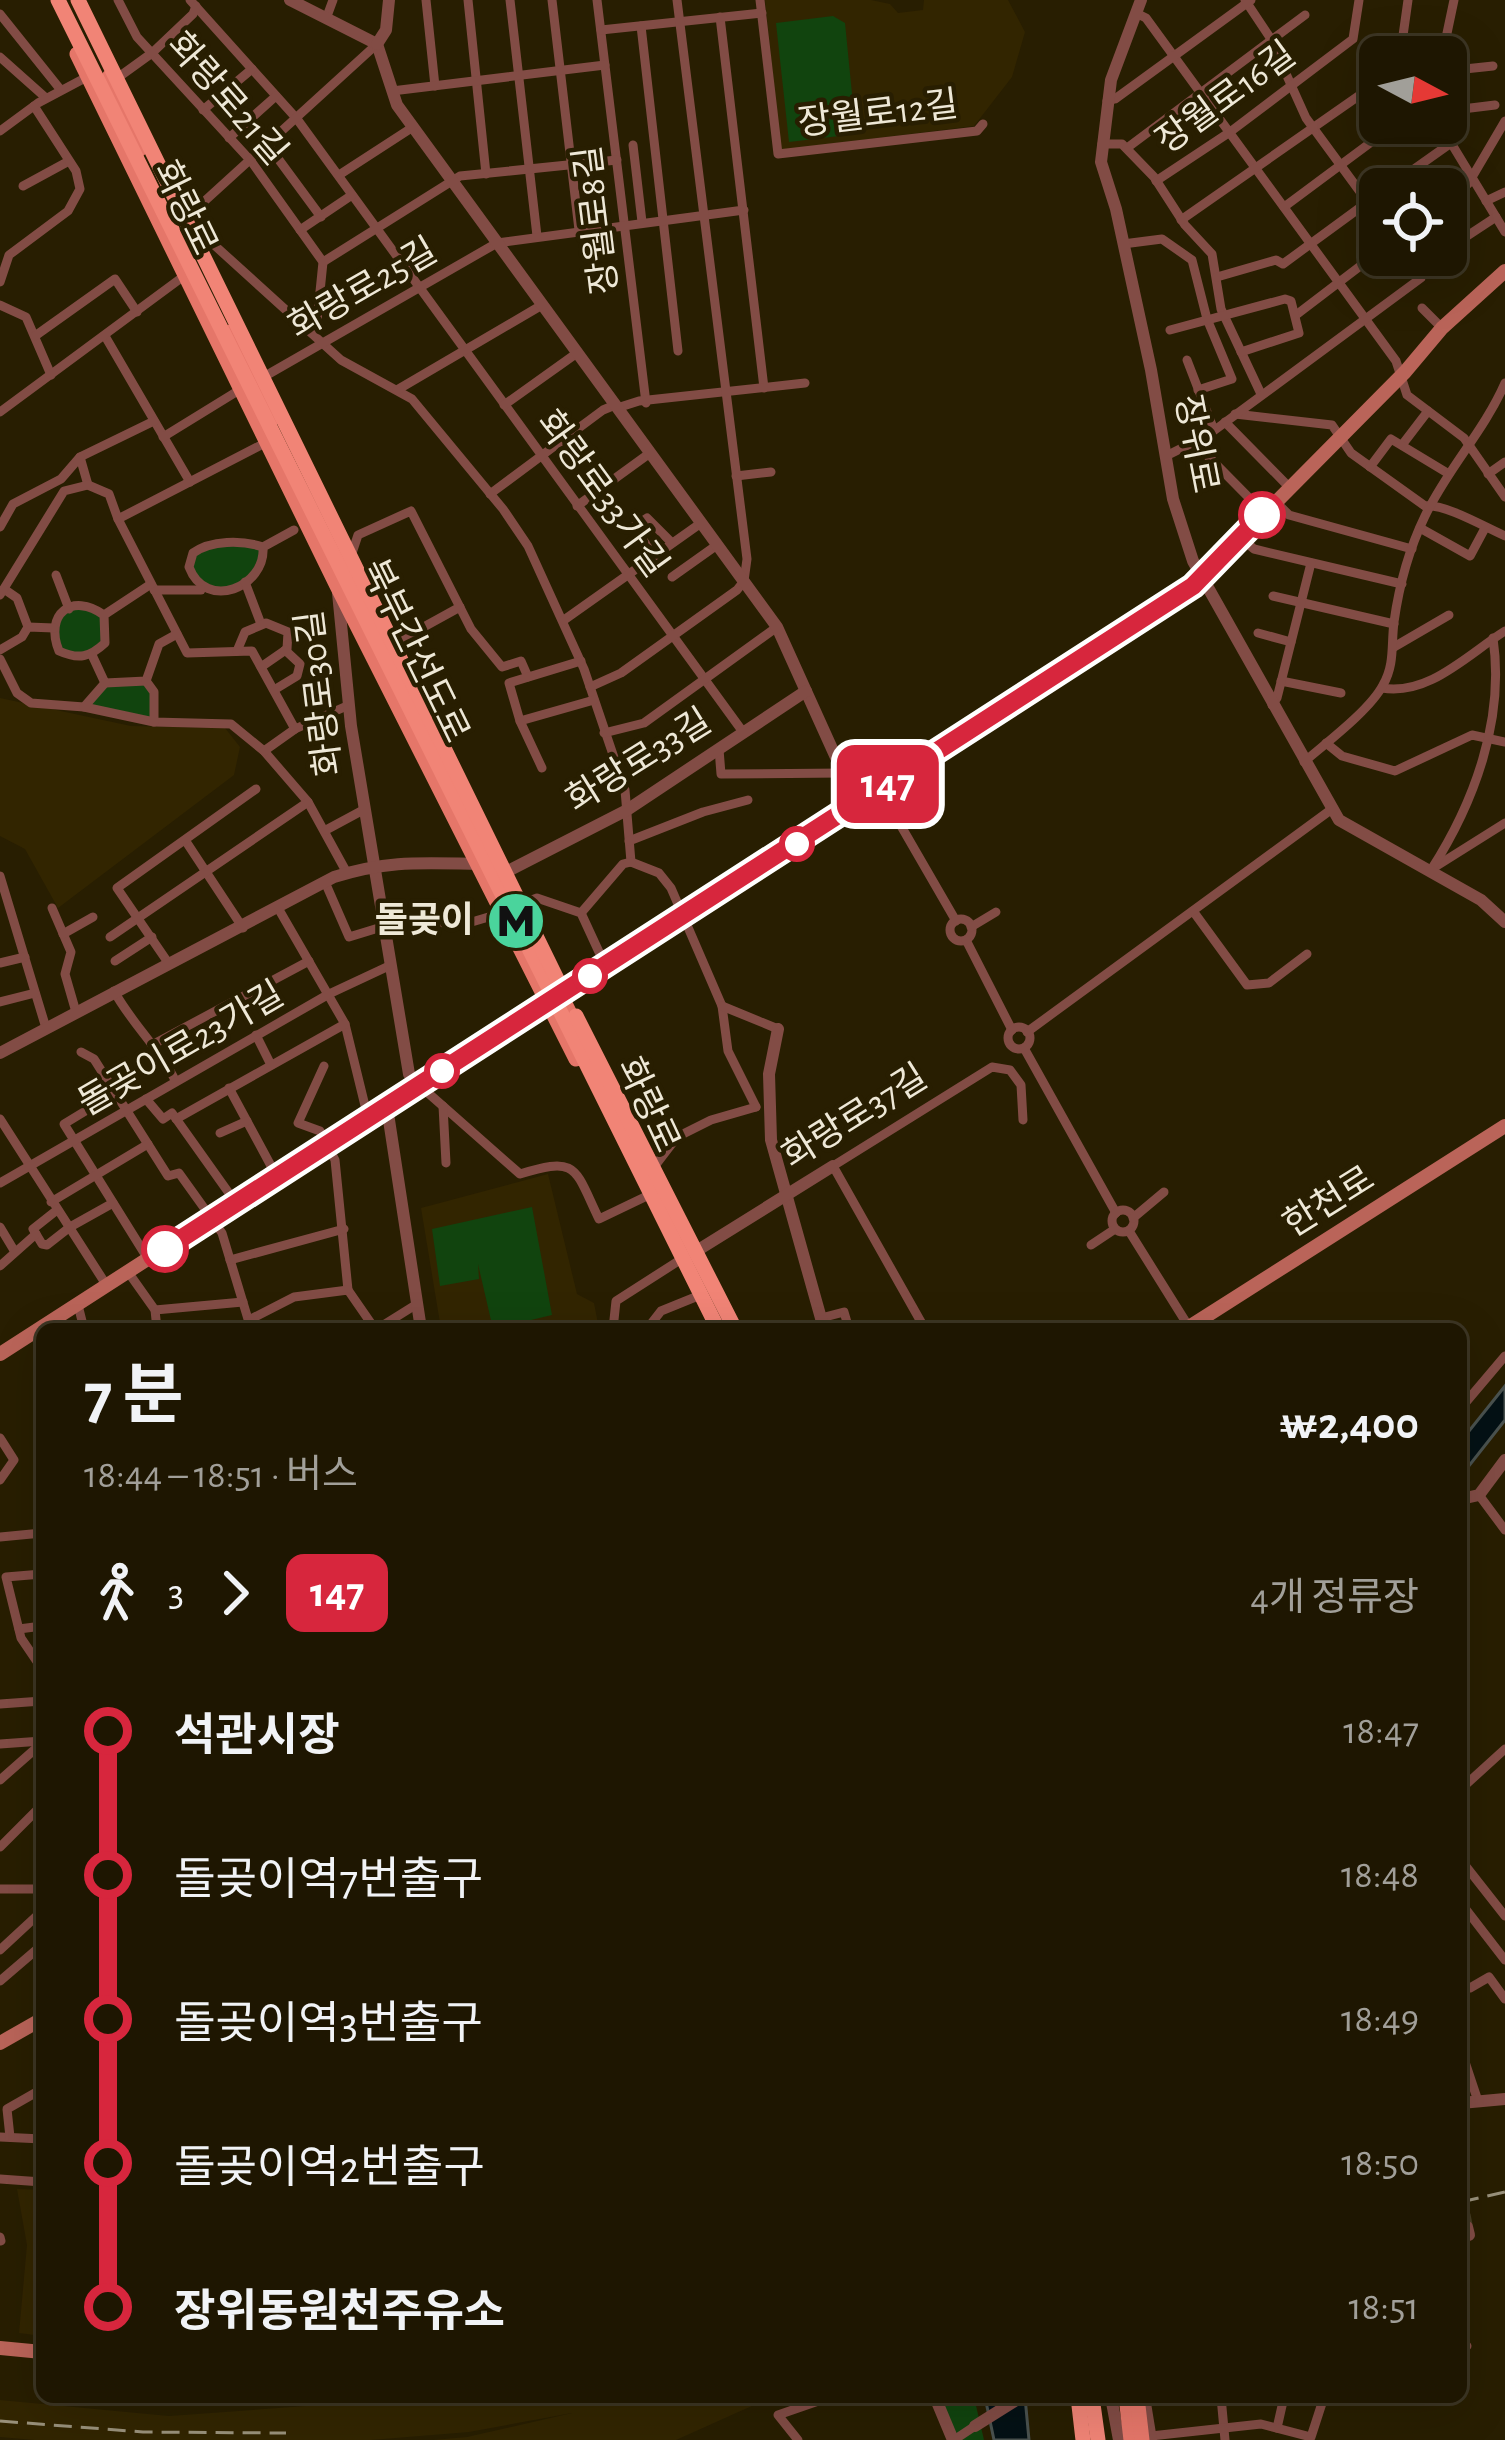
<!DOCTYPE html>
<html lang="ko">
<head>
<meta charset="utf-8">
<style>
	:root { --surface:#1e1601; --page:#2b2310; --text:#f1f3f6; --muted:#a19f99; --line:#3c3523 }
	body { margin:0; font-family:"Alegreya Sans","Noto Sans KR",sans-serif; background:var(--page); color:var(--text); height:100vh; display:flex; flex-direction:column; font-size:45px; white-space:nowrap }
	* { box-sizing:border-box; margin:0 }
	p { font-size:39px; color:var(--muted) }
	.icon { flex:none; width:66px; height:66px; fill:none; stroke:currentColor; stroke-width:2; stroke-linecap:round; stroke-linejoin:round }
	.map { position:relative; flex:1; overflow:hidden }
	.side { position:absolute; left:36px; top:1323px; width:1431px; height:1080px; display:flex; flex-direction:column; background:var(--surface); border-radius:18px; box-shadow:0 12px 48px #0002,0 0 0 3px var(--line) }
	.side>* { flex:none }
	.badge { padding:0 24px; border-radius:18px; font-size:42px; line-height:78px }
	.needle { width:78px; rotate:97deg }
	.tools { position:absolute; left:1359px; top:36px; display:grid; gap:24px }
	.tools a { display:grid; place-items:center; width:108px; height:108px; border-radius:18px; background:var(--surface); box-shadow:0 12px 48px #0002,0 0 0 3px var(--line); font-size:60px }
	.map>.badge { position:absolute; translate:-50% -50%; box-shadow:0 0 0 6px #fff }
	.legs { display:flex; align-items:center; gap:18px; height:132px; padding:0 48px; font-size:39px }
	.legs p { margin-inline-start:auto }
	.headline { display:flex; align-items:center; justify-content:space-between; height:204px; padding:0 48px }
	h1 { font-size:66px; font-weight:700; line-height:90px }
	ul { padding:0 48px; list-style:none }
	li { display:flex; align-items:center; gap:42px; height:144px; font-size:45px }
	li i { display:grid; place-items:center; width:18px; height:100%; margin:0 15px; background:currentColor }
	li i::after { content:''; width:30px; height:30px; margin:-15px; border:9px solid; border-radius:50%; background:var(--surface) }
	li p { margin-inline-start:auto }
	li:first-child i { background:linear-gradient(#0000 50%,currentColor 0) }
	li:last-child i { background:linear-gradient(currentColor 50%,#0000 0) }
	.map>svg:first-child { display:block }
	.built { fill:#322500 }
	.green { fill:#11440e }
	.water { fill:#041115; stroke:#4a524f; stroke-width:3 }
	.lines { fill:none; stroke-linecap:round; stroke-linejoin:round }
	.tertiary-tunnel { stroke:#463c21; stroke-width:12; stroke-dasharray:12 6; stroke-linecap:butt }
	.minor { stroke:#824c45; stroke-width:9 }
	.tertiary { stroke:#824c45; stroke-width:12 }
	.secondary { stroke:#ba6459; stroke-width:14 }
	.primary { stroke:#e57669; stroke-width:15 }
	.trunk { stroke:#f18476; stroke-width:15 }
	.rail { stroke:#99917b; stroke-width:3; stroke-dasharray:18 9; stroke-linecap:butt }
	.primary-bridge { stroke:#e57669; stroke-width:15 }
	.trunk-bridge { stroke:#f18476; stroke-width:15 }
	.line-1-casing { stroke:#fff; stroke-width:27 }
	.line-1 { stroke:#d7263d; stroke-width:18 }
	.stop-1-dot { fill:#fff; stroke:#d7263d; stroke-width:6 }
	.labels { text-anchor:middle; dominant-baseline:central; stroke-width:9; stroke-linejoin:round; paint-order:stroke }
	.street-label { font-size:36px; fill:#eee8d7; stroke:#281e01 }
	.poi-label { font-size:36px; font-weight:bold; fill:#eee8d7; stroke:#281e01; text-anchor:end }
</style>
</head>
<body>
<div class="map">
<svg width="1505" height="2440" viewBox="0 0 1505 2440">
	<rect width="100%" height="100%" fill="#281e01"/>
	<g class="built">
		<polygon points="765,0 871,0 890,4 898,13 923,10 924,0 1008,0 1025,32 1012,77 974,126 781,150"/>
		<polygon points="0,698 131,726 225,728 240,747 234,775 58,908 25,849 0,836"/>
		<polygon points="548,1174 577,1294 594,1303 599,1329 441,1329 421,1208"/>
		<polygon points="17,2189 42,2190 42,2336 19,2333 27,2245"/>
		<polygon points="430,2397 772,2397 676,2440 433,2440 467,2437 572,2413 469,2432 371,2440 34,2440 0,2437 0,2400 169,2416"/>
	</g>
	<g class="green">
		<polygon points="833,16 845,23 856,134 789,142 776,23"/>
		<path d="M246,543L264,550C251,585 237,590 201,587L190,571L193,553L221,544Z"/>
		<polygon points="79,605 104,615 105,643 92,655 59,651 54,622"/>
		<polygon points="146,681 154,692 154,722 84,707 105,683"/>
		<polygon points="532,1207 552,1315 493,1329 478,1264 479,1279 440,1286 432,1229"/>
		<polygon points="935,2397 974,2397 984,2440 955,2440"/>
	</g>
	<g class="water">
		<polygon points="1505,1386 1505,1420 1461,1476 1461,1441"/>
		<polygon points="985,2397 1025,2397 1029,2440 994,2440"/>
	</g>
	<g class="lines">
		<polyline class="tertiary-tunnel" points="1461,2197 1467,2227"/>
		<g class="minor">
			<polyline points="118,0 137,37 251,161 323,262 317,321 312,333"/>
			<polyline points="190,0 297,119 743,732"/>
			<polyline points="426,0 435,86"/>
			<polyline points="468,0 486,174"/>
			<polyline points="510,0 537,236"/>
			<polyline points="552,0 579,230"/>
			<polyline points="597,0 646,403"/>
			<polyline points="760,0 778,154 977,131 983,124"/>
			<polyline points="1245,0 1269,36 1306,118 1380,219"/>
			<polyline points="1136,13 1146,18 1396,361 1407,395 1464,438 1505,497"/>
			<polyline points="0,14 60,89"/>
			<polyline points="720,17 764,388"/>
			<polyline points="326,19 333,0"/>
			<polyline points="641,26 678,351"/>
			<polyline points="601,30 762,13"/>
			<polyline points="0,57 46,98"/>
			<polyline points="1400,57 1408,0"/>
			<polyline points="1442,57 1454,0"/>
			<polyline points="1446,71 1493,66"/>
			<polyline points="116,79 152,53 193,14 196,6"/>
			<polyline points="392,91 605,65"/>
			<polyline points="1107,101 1115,99 1251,0"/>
			<polyline points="203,110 252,69"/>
			<polyline points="1446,111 1495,105"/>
			<polyline points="1439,123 1505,232"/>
			<polyline points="0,131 38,103 87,77"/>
			<polyline points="229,138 276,96"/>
			<polyline points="1102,144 1122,144 1154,177 1185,225 1212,254 1221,309 1261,394"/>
			<polyline points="268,145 321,217"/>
			<polyline points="633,145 642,222"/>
			<polyline points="1127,148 1305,15"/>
			<polyline points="339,175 413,127"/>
			<polyline points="1156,181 1230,132 1353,39 1359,0"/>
			<polyline points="23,186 69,161"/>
			<polyline points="1386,189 1451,143"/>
			<polyline points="1446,201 1468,184 1505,121"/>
			<polyline points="1486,201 1505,192"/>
			<polyline points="1284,207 1397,123"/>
			<polyline points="186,218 377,44"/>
			<polyline points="1181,220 1380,81"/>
			<polyline points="300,230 352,195"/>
			<polyline points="193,233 212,243 341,360 412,399 503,509 528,546 584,669 625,790 631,862"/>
			<polyline points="1461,240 1496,217"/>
			<polyline points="1123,244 1162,239 1192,260 1207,319 1232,379 1198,390"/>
			<polyline points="323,262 460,176 617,160"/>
			<polyline points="1217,277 1276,260 1283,264 1380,193"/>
			<polyline points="0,282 9,255 68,211 80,189 76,171 34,106"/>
			<polyline points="0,305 26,317 51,375"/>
			<polyline points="1422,308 1442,328"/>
			<polyline points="1296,315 1380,251"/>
			<polyline points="1170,330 1285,299 1291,301 1299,333 1241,352"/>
			<polyline points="35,336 115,279 137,312"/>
			<polyline points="105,336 190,482"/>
			<polyline points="1187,360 1214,430"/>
			<polyline points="260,379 497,243 744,210"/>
			<polyline points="397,390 542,305"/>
			<polyline points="504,405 577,353"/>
			<polyline points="617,408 639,401 805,383"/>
			<polyline points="0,412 184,276"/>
			<path d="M1235,414L1332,425L1351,453L1425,506C1443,503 1485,527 1505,536"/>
			<polyline points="1225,422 1289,487"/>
			<polyline points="163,437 241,389"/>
			<polyline points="1195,443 1264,513"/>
			<polyline points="1402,445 1428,411"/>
			<polyline points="1166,456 1208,435 1421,278 1405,255"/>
			<polyline points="80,457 154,421"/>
			<polyline points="1370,467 1391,439 1449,474"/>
			<polyline points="1488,474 1505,462"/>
			<polyline points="736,476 771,472"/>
			<polyline points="490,494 603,410 615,405"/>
			<polyline points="1275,501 1289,515 1412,549"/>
			<polyline points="577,506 650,453"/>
			<polyline points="118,519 187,653 252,651 295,729"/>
			<polyline points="0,527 13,504 61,479 80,457 88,485"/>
			<polyline points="1420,528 1470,556 1485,528"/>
			<polyline points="1242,539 1254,549 1402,584"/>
			<path d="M263,547C242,540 211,540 193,553L189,567C206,612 266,587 263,547L294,530"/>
			<polyline points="351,556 358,535 411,511 471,629 502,667 521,661 528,677"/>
			<polyline points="655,556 633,527 647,518 672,543"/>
			<polyline points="56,575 69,609"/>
			<polyline points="672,577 717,545"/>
			<polyline points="245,582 261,624"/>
			<polyline points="4,589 17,598 28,627"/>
			<polyline points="154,590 201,590"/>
			<polyline points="0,595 64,491 88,485 109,494 118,519 267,442"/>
			<polyline points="1273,596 1394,624"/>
			<path d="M104,615L105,643C90,657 79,660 59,651C44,614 72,592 104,615L151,584"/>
			<polyline points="564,620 701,523"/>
			<polyline points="1258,633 1291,642"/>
			<polyline points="391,645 460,607"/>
			<polyline points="1394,647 1449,615"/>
			<polyline points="0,650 22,637 28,627 54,628"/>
			<polyline points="237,651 245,632 266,623 288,632 287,649 261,667"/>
			<polyline points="92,655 105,683 146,681 159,644 177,634"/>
			<polyline points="0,659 17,693 31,703 84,707 154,722 231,724 264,751 308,802 347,873"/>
			<polyline points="146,681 154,692 154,722"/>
			<polyline points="1281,681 1341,693"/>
			<polyline points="590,687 621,673 737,590 744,581 747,559 677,0"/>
			<path d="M1382,688C1429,696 1468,654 1505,631"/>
			<polyline points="274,690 297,676 300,664 285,650"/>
			<polyline points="1272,705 1277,698 1311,563"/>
			<polyline points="84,707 105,683"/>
			<polyline points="520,721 594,700"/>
			<polyline points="604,733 644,723 777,627"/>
			<polyline points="1326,743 1342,756 1395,771 1472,735 1505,742"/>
			<polyline points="719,749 721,774 843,773"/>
			<polyline points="264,751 295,729 349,705"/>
			<path d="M1304,762C1326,743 1370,710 1383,685C1395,664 1391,645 1394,622C1399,586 1409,549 1425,516C1448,468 1484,431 1505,383"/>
			<polyline points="542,768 520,721 509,683 581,661"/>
			<polyline points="875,806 897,819 956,921"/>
			<polyline points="326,830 365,809"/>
			<polyline points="185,840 243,928"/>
			<polyline points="629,841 703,812 748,800"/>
			<polyline points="631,862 659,873 671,888 722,1006 728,1051 756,1107"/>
			<polyline points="1435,867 1505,823"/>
			<path d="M1431,870C1474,803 1505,720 1493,638"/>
			<polyline points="0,876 46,1028"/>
			<polyline points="325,882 349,937 385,926"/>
			<polyline points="521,904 537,898 581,913 599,952 610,961"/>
			<polyline points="52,908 71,952 65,974 76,1012"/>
			<polyline points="278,908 345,1024 368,1118"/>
			<polyline points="1193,911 1247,985 1269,983 1307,954"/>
			<polyline points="581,913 623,864 631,862"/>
			<circle cx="961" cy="930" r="11"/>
			<polyline points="443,923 465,924 502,913"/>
			<polyline points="971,927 996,912"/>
			<polyline points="63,934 93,917"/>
			<polyline points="110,937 308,802"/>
			<polyline points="966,940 1012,1030"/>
			<polyline points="115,961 152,937"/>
			<polyline points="0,963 25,957"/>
			<polyline points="169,964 117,888 256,789"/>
			<path d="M114,991C132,1024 159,1048 175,1080"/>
			<polyline points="0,1002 35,993"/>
			<polyline points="722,1006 778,1029"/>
			<circle cx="1019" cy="1038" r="11"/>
			<polyline points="1027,1032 1332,809"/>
			<polyline points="256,1035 271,1065"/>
			<polyline points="152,1045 309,961"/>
			<polyline points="1024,1048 1116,1213"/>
			<polyline points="81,1052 94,1059 168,1176 179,1173 222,1233 251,1329"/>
			<polyline points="324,1066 298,1123 320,1131 335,1160 348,1290"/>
			<path d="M419,1085L520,1174C578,1156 574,1167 599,1219L647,1196"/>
			<polyline points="229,1088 277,1177"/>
			<polyline points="115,1093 64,1124 148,1259"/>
			<polyline points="146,1099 163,1119 172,1113 236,1203"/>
			<polyline points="443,1106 446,1163"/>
			<polyline points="0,1119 107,1286"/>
			<polyline points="176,1119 345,1024"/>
			<polyline points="220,1133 247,1121"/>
			<polyline points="651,1171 677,1137 711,1120 756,1107"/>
			<polyline points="0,1183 329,994 391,965"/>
			<polyline points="51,1202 148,1144"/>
			<polyline points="57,1210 33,1229 42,1244 47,1245 70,1227 113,1203"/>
			<circle cx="1123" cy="1221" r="11"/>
			<polyline points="1133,1218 1164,1192"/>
			<polyline points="0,1227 15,1252"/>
			<polyline points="1129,1231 1189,1327"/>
			<polyline points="1091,1245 1115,1229"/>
			<polyline points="230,1260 344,1229"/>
			<polyline points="0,1266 36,1234"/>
			<polyline points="128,1272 155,1310 157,1329"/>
			<polyline points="78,1305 84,1329"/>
			<polyline points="155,1310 243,1302"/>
			<polyline points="821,1318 844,1312 849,1329"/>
			<polyline points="249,1320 294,1297 348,1290 375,1329"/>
			<polyline points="377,1329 417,1304"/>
			<polyline points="613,1329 616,1301 680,1260"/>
			<polyline points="647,1329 661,1311 698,1296"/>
			<polyline points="925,1329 833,1166 992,1067 1010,1070 1021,1085 1023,1120"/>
			<polyline points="1461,1408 1505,1356"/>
			<polyline points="0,1438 14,1460 0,1480"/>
			<polyline points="1479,1495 1505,1530"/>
			<polyline points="39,1497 41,1533"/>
			<polyline points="0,1537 42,1533"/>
			<polyline points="42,1574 6,1577 21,1638 42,1669"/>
			<polyline points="19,1629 42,1626"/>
			<polyline points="0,1704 42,1701"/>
			<polyline points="0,1744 42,1741"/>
			<polyline points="0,1780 42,1743"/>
			<polyline points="1461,1789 1505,1749"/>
			<polyline points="0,1847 42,1805"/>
			<polyline points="1461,1860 1505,1916"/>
			<polyline points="0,1889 42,1889"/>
			<polyline points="1461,1903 1505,1960"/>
			<polyline points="0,1950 42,1911"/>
			<polyline points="0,1981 42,1945"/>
			<polyline points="1470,1988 1489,1977 1505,1999"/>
			<polyline points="1461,2050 1478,2101"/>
			<polyline points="0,2137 42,2139"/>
			<polyline points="10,2137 7,2109 42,2089"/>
			<polyline points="0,2179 42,2182"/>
			<polyline points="0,2237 1,2241"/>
			<polyline points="1461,2344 1467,2346"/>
			<polyline points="1221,2397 1225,2440"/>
			<polyline points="1277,2428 1284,2397"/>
			<polyline points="1151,2436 1261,2424 1311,2437 1324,2397"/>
			<polyline points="798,2440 778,2415 830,2397"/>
			<polyline points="954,2440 975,2426"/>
		</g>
		<g class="tertiary">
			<polyline points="290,0 377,44 397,105 777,627 857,804"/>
			<polyline points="1141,0 1111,80 1101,162 1116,209 1151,370 1173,499 1193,561 1339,820 1481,900 1505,922"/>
			<polyline points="377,44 386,30 389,0"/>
			<polyline points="338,593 351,726 409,1074 419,1085"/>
			<polyline points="500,875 627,810 806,691"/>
			<polyline points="778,1029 769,1074 771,1140 824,1329"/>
			<path d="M0,1053L334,877C389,860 421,863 478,864"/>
			<polyline points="387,1107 421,1329"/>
			<polyline points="690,1255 833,1166"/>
			<polyline points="1461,1499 1479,1495 1505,1460"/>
			<polyline points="1461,2103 1505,2099"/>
			<polyline points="1461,2237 1469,2235 1467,2227"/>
			<polyline points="935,2397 953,2440"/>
			<polyline points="1111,2397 1119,2440"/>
			<polyline points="1144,2397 1151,2440"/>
			<polyline points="975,2426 1021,2397"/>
		</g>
		<g class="secondary">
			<polyline points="1186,1329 1505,1126"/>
			<polyline points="0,1354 1193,586 1405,372 1442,328 1505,271"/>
			<polyline points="0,2043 42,2019"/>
			<polyline points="0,2348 42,2352"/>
		</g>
		<g class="primary">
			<polyline points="77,54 337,586 576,1059"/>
			<polyline points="109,77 140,149"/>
			<polyline points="231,332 274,417"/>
			<polyline points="549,971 578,1030"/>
		</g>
		<g class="trunk">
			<polyline points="1078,2397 1083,2440"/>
			<polyline points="1092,2397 1098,2440"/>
		</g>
		<g class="rail">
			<polyline points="1461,2202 1505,2192"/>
			<polyline points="0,2421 143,2432 286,2433"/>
		</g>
		<g class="primary-bridge">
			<polyline points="1126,2397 1131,2440"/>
			<polyline points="1137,2397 1142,2440"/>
		</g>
		<g class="trunk-bridge">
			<polyline points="58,0 718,1329"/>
			<polyline points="78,0 557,979"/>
			<polyline points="576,1016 735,1329"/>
		</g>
	</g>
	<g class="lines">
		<defs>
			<polyline id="line-1" points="165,1249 1193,586 1262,515"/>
		</defs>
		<use href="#line-1" class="line-1-casing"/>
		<use href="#line-1" class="line-1"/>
	</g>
	<defs>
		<symbol id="metro-disc" viewBox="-11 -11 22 22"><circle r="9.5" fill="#4ad49c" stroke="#281e01"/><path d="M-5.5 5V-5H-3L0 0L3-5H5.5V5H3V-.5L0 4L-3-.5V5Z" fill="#111"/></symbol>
	</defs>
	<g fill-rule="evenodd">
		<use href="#metro-disc" x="483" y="888" width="66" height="66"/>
	</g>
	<g class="stop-1-dot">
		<circle cx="1262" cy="515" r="21"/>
		<circle cx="797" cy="844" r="15"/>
		<circle cx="590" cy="976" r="15"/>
		<circle cx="442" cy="1071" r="15"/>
		<circle cx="165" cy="1249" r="21"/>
	</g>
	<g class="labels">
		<g class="street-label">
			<text transform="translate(1226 98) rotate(-36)">장월로16길</text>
			<text transform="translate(227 99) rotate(49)">화랑로21길</text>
			<text transform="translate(878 114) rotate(-7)">장월로12길</text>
			<text transform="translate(185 208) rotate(64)">화랑로</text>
			<text transform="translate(597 220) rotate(-97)">장월로8길</text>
			<text transform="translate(363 289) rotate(-30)">화랑로25길</text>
			<text transform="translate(1196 444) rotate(79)">장위로</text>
			<text transform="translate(602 494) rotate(54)">화랑로33가길</text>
			<text transform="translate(415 651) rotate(64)">북부간선도로</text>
			<text transform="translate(320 693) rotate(-97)">화랑로30길</text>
			<text transform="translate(639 761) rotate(-32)">화랑로33길</text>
			<text transform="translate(181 1049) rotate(-30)">돌곶이로23가길</text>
			<text transform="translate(648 1105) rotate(65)">화랑로</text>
			<text transform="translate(855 1117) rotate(-32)">화랑로37길</text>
			<text transform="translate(1329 1202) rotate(-32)">한천로</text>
		</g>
		<g class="poi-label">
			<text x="474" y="921">돌곶이</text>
		</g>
	</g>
</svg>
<div class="tools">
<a><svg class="needle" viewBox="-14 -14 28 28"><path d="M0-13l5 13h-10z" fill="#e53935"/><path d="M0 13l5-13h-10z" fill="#a19f99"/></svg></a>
<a><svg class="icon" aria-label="locate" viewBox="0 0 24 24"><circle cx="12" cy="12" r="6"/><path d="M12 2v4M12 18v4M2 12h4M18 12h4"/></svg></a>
</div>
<b class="badge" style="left:888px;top:784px;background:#d7263d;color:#fff">147</b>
<section class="side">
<div class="headline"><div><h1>7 분</h1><p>18:44 – 18:51 · 버스</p></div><b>₩2,400</b></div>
<div class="legs"><svg class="icon" aria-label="walk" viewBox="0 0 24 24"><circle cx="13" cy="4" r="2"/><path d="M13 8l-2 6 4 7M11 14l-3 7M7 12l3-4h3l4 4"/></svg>3<svg class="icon" aria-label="forward" viewBox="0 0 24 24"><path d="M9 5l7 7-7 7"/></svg><b class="badge" style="background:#d7263d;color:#fff">147</b><p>4개 정류장</p></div>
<ul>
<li><i style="color:#d7263d"></i><b>석관시장</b><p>18:47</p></li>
<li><i style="color:#d7263d"></i><span>돌곶이역7번출구</span><p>18:48</p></li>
<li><i style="color:#d7263d"></i><span>돌곶이역3번출구</span><p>18:49</p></li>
<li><i style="color:#d7263d"></i><span>돌곶이역2번출구</span><p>18:50</p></li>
<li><i style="color:#d7263d"></i><b>장위동원천주유소</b><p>18:51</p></li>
</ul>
</section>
</div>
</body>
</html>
